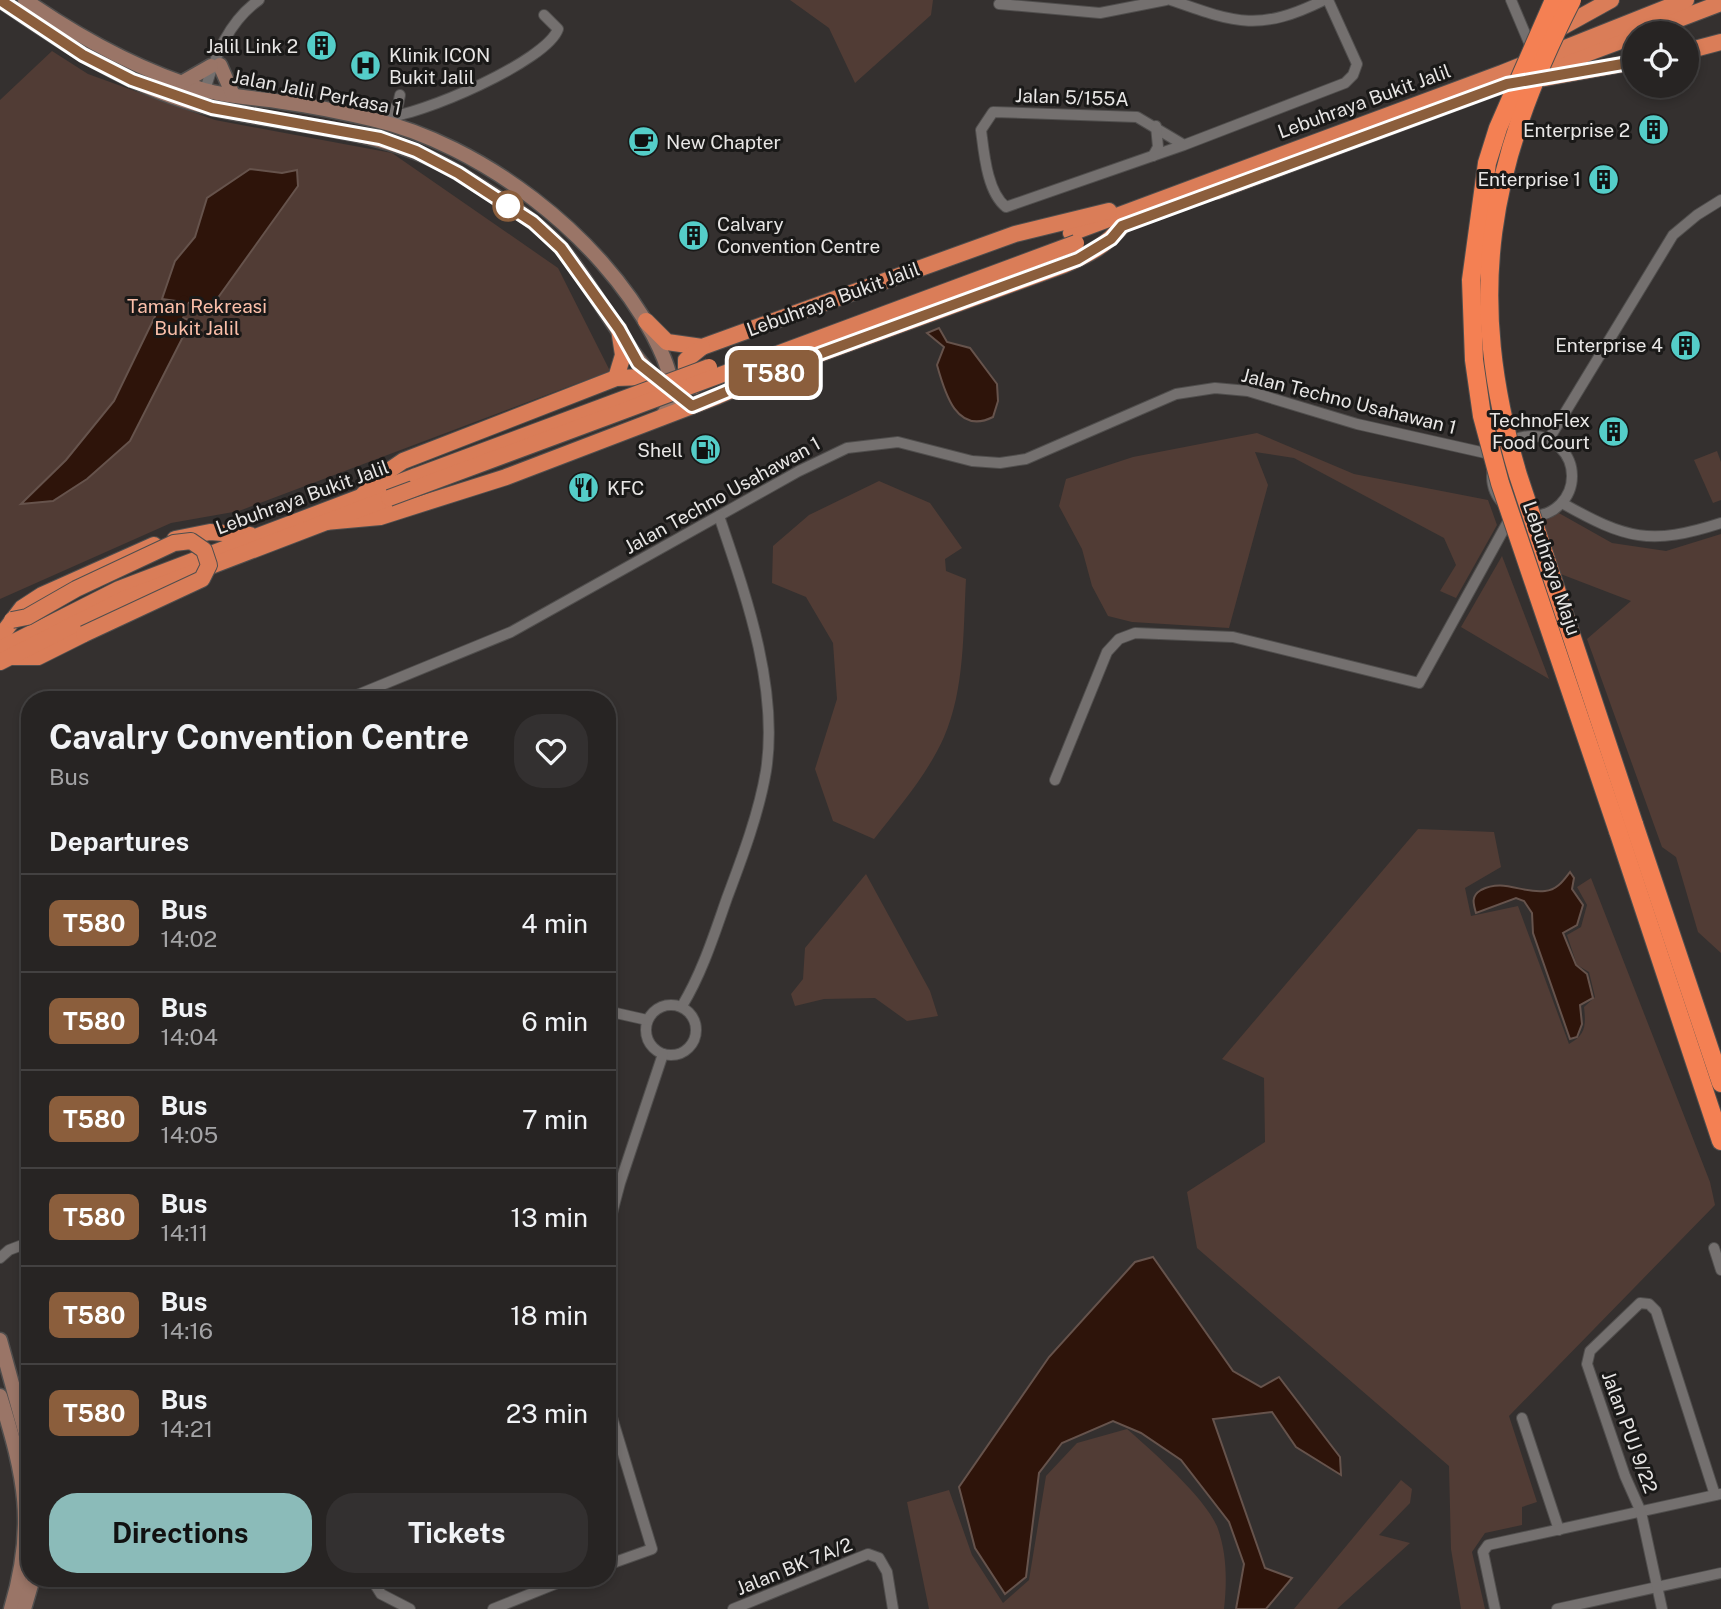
<!DOCTYPE html>
<html lang="en">
<head>
<meta charset="utf-8">
<style>
	:root { --surface:#272423; --page:#333030; --text:#f1f3f6; --muted:#a4a4a6; --line:#434141; --accent:#8bbbb9 }
	body { margin:0; font-family:"Public Sans",sans-serif; background:var(--page); color:var(--text); height:100vh; display:flex; flex-direction:column; font-size:26px; white-space:nowrap }
	* { box-sizing:border-box; margin:0 }
	p { font-size:23px; color:var(--muted) }
	.icon { flex:none; width:38px; height:38px; fill:none; stroke:currentColor; stroke-width:2; stroke-linecap:round; stroke-linejoin:round }
	.map { position:relative; flex:1; overflow:hidden }
	.side { position:absolute; left:21px; top:691px; width:595px; height:896px; display:flex; flex-direction:column; background:var(--surface); border-radius:28px; box-shadow:0 4px 10px #0003,0 0 0 2px var(--line) }
	.side>* { flex:none }
	.badge { padding:0 14px; border-radius:10px; font-size:24px; line-height:46px }
	.controls { position:absolute; left:1622px; top:21px; display:grid; gap:14px }
	.controls a { display:grid; place-items:center; width:77px; height:77px; border-radius:50%; background:var(--surface); box-shadow:0 4px 10px #0003,0 0 0 2px var(--line); font-size:35px }
	.map>.badge { position:absolute; translate:-50% -50%; box-shadow:0 0 0 4px #fff }
	h2 { padding:0 28px; font-size:26px; line-height:63px }
	.round { display:grid; place-items:center; flex:none; width:74px; height:74px; border-radius:28px; background:var(--page) }
	.head { display:flex; align-items:center; justify-content:space-between; height:119px; padding:0 28px }
	h1 { font-size:33px; font-weight:700; line-height:52px }
	.primary-button { display:flex; gap:14px; margin-top:auto; padding:14px 28px }
	.primary-button a { flex:1; height:80px; border-radius:28px; background:var(--accent); color:#111; font-size:28px; font-weight:700; line-height:80px; text-align:center }
	.primary-button a+a { background:var(--page); color:var(--text) }
	ul { padding:0; list-style:none }
	li { display:flex; align-items:center; gap:21px; height:98px; padding:0 28px; border-top:2px solid var(--line) }
	li div { flex:1 }
	li b { display:block; font-size:26px }
	li em { font-style:normal }
	li .badge { min-width:77px; font-weight:700; text-align:center }
	.map>svg:first-child { display:block }
	.green { fill:#513c35 }
	.water { fill:#2e140a; stroke:#66534c; stroke-width:2 }
	.lines { fill:none; stroke-linecap:round; stroke-linejoin:round }
	.canal { stroke:#2e140a; stroke-width:9 }
	.minor-casing { stroke:#504e4d; stroke-width:12 }
	.secondary-casing { stroke:#504e4d; stroke-width:17 }
	.trunk-casing { stroke:#504e4d; stroke-width:18 }
	.motorway-casing { stroke:#504e4d; stroke-width:20 }
	.minor { stroke:#74706f; stroke-width:10 }
	.secondary { stroke:#9a7567; stroke-width:14 }
	.trunk { stroke:#da7d58; stroke-width:16 }
	.motorway { stroke:#f48053; stroke-width:18 }
	.trunk-bridge-casing { stroke:#504e4d; stroke-width:18; stroke-linecap:butt }
	.motorway-bridge-casing { stroke:#504e4d; stroke-width:20; stroke-linecap:butt }
	.trunk-bridge { stroke:#da7d58; stroke-width:16 }
	.motorway-bridge { stroke:#f48053; stroke-width:18 }
	.line-casing { stroke:#fff; stroke-width:16 }
	.line { stroke:#8b5e3c; stroke-width:10 }
	.stop-dot { fill:#fff; stroke:#8b5e3c; stroke-width:3.5 }
	.labels { text-anchor:middle; dominant-baseline:central; stroke-width:6; stroke-linejoin:round; paint-order:stroke }
	.poi-label { font-size:19px; fill:#e8e6e5; stroke:#1a1918; text-anchor:end }
	.street-label { font-size:19px; fill:#e8e6e5; stroke:#1a1918 }
	.park-label { font-size:19px; fill:#fbbfa9; stroke:#1a1918 }
</style>
</head>
<body>
<div class="map">
<svg width="1721" height="1609" viewBox="0 0 1721 1609">
	<rect width="100%" height="100%" fill="#34302f"/>
	<g class="green">
		<polygon points="790,0 933,0 931,15 855,83 829,28"/>
		<polygon points="52,51 88,74 215,120 392,153 558,268 610,371 239,511 171,523 0,599 0,100"/>
		<polygon points="1257,433 1354,474 1488,500 1497,525 1456,598 1440,591 1456,565 1444,538 1294,458 1255,452 1268,485 1229,628 1132,622 1108,616 1092,586 1082,549 1059,506 1066,479 1133,457"/>
		<polygon points="1717,451 1721,462 1721,500 1713,503 1694,460"/>
		<path d="M879,481L930,503L962,548L945,559L946,571L966,579C963,631 965,689 944,737C927,775 899,807 874,839L833,821L815,769L837,699L833,643L806,597L772,583L773,546L809,515Z"/>
		<polygon points="1557,512 1612,543 1666,551 1721,534 1721,953 1698,932 1676,857 1662,847 1587,639 1631,601 1558,573 1541,520"/>
		<polygon points="1502,556 1549,679 1461,627"/>
		<path d="M1418,829L1494,832L1501,867L1465,888L1471,916L1518,906L1569,1044C1586,1035 1586,1025 1584,1007L1595,997L1589,972L1577,965L1567,935L1581,927L1587,905L1577,887L1591,878L1710,1182L1715,1205L1509,1416L1537,1502L1522,1507V1525L1485,1533L1472,1552L1485,1609H1461L1451,1549L1449,1466L1197,1248L1187,1192L1265,1142L1264,1078L1222,1059Z"/>
		<polygon points="866,874 930,991 938,1016 907,1021 875,998 824,999 795,1006 791,994 803,979 805,948"/>
		<path d="M1127,1429C1151,1450 1208,1500 1218,1529C1227,1555 1227,1582 1224,1609H929L907,1502L949,1490L972,1555L1003,1603L1029,1580L1046,1476L1077,1443Z"/>
		<polygon points="1401,1480 1412,1489 1410,1503 1379,1535 1410,1543 1337,1609 1294,1609"/>
	</g>
	<g class="water">
		<polygon points="250,169 282,173 297,170 298,186 212,306 162,299 175,261 195,237 207,198"/>
		<polygon points="159,308 191,321 130,441 87,479 53,501 21,504 66,460 114,401"/>
		<path d="M939,328L947,342L970,348L997,384L998,401L993,417C957,435 945,394 937,365L944,347L927,333Z"/>
		<path d="M1570,872L1574,878L1572,889L1583,905L1577,925L1563,933L1576,965L1587,974L1593,998L1580,1005L1582,1024L1577,1037L1570,1039L1533,933L1532,913L1524,901L1516,898L1476,913C1473,903 1471,896 1481,890C1504,878 1522,894 1545,891C1557,890 1563,881 1570,872Z"/>
		<polygon points="1153,1257 1233,1371 1261,1387 1279,1377 1340,1457 1341,1475 1296,1447 1272,1412 1213,1419 1265,1568 1292,1578 1266,1609 1236,1609 1244,1564 1229,1522 1181,1460 1141,1433 1113,1421 1062,1443 1039,1473 1026,1577 1005,1594 975,1548 959,1487 1049,1357 1135,1262"/>
	</g>
	<g class="lines">
		<polyline class="canal" points="178,316 184,300"/>
		<defs>
			<g id="minor">
				<path d="M1171,0C1236,23 1259,32 1324,0"/>
				<polyline points="1511,0 1530,45"/>
				<polyline points="999,4 1100,13 1166,0"/>
				<path d="M205,90C215,56 229,21 259,0"/>
				<polyline points="385,116 398,105 400,95"/>
				<path d="M384,117C418,117 547,61 558,29L544,15"/>
				<path d="M1184,145L1137,117L993,112L981,130C984,153 987,192 1006,207L1184,145L1345,83L1353,75L1357,64L1328,0"/>
				<polyline points="1153,156 1158,147 1156,126"/>
				<circle cx="1532" cy="476" r="40"/>
				<polyline points="1549,439 1673,235 1697,215 1721,200"/>
				<path d="M1562,503C1626,539 1650,546 1721,523"/>
				<polyline points="345,700 511,632 799,471 847,448 898,442 972,461 1000,463 1026,459 1176,394 1215,388 1248,391 1357,424 1494,455"/>
				<polyline points="1055,780 1107,652 1119,639 1135,633 1233,637 1419,683 1510,518"/>
				<circle cx="671" cy="1030" r="25"/>
				<path d="M682,1006C702,973 714,935 727,898C742,858 759,813 766,771C779,687 745,593 719,516"/>
				<polyline points="607,1011 647,1020"/>
				<polyline points="607,1232 620,1183 663,1054"/>
				<polyline points="1714,1248 1721,1270"/>
				<polyline points="0,1258 9,1250 30,1242"/>
				<polyline points="607,1401 652,1549 607,1565"/>
				<polyline points="1522,1418 1559,1530"/>
				<polyline points="371,1578 381,1594 410,1609"/>
				<polyline points="493,1609 570,1578"/>
				<polyline points="733,1609 868,1554 879,1558 887,1572 893,1609"/>
				<polyline points="1495,1609 1483,1552 1488,1545 1720,1494"/>
				<polyline points="1557,1609 1721,1573"/>
				<polyline points="1662,1609 1641,1512 1625,1476 1587,1364 1590,1351 1640,1303 1649,1304 1656,1311 1715,1495"/>
			</g>
			<g id="secondary">
				<path d="M0,0C65,45 133,90 211,108C297,128 383,127 460,174C495,196 535,218 562,249C604,298 634,378 692,406"/>
				<path d="M25,0C80,38 140,71 204,90C229,97 257,98 283,102C312,106 342,112 371,119C481,144 600,235 653,335C666,360 682,393 661,418"/>
				<polyline points="220,65 233,95"/>
				<polyline points="183,82 211,66"/>
				<polyline points="0,1340 30,1449"/>
				<path d="M0,1396C25,1477 36,1525 11,1609"/>
				<polyline points="24,1609 33,1578"/>
			</g>
			<g id="trunk">
				<polyline points="1555,31 1611,0"/>
				<polyline points="1642,33 1721,3"/>
				<polyline points="1687,51 1721,42"/>
				<polyline points="1540,79 1634,62"/>
				<polyline points="1217,191 1634,36"/>
				<polyline points="1071,233 1502,73 1686,0"/>
				<polyline points="646,321 667,342 702,347 1015,234 1109,211"/>
				<polyline points="616,378 623,355 619,329"/>
				<polyline points="694,386 686,375 686,360 702,347"/>
				<polyline points="363,495 381,476 403,461 616,378 644,377 658,386 659,398"/>
				<path d="M325,522L380,517L506,477L718,396L800,361L1064,265C1087,255 1106,246 1122,226"/>
				<polyline points="175,539 210,532 250,535"/>
				<polyline points="0,637 22,608 42,595 154,545"/>
				<polyline points="0,649 119,589 416,476"/>
				<polyline points="11,657 38,657 84,634"/>
				<polyline points="0,662 122,600 389,498"/>
			</g>
			<g id="motorway">
				<polyline points="1634,824 1721,1083"/>
				<polyline points="1618,831 1721,1141"/>
			</g>
		</defs>
		<use href="#minor" class="minor-casing"/>
		<use href="#secondary" class="secondary-casing"/>
		<use href="#trunk" class="trunk-casing"/>
		<use href="#motorway" class="motorway-casing"/>
		<use href="#minor" class="minor"/>
		<use href="#secondary" class="secondary"/>
		<use href="#trunk" class="trunk"/>
		<use href="#motorway" class="motorway"/>
		<defs>
			<g id="trunk-bridge">
				<polyline points="416,476 709,367"/>
				<polyline points="389,498 1076,243"/>
				<polyline points="12,620 27,617 76,589 174,543 191,541 204,550 209,565 202,579 84,634"/>
			</g>
			<g id="motorway-bridge">
				<polyline points="1554,0 1498,128 1487,163 1471,280 1474,360 1482,416 1500,483 1618,831"/>
				<path d="M1572,0C1488,166 1464,294 1518,475L1634,824"/>
			</g>
		</defs>
		<use href="#trunk-bridge" class="trunk-bridge-casing"/>
		<use href="#motorway-bridge" class="motorway-bridge-casing"/>
		<use href="#trunk-bridge" class="trunk-bridge"/>
		<use href="#motorway-bridge" class="motorway-bridge"/>
	</g>
	<g class="lines">
		<defs>
			<polyline id="line" points="0,0 83,55 132,80 212,108 380,138 416,151 458,173 533,222 561,248 619,329 638,363 692,406 800,361 1078,259 1111,239 1122,226 1507,84 1634,62"/>
		</defs>
		<use href="#line" class="line-casing"/>
		<use href="#line" class="line"/>
	</g>
	<defs>
		<symbol id="building-disc" viewBox="-11 -11 22 22"><circle r="9.5" fill="#54cdc8" stroke="#1a1918"/><path d="M-4-6H4V6H1V3H-1V6H-4ZM-2.5-4.3h1.7v1.8h-1.7ZM.8-4.3h1.7v1.8H.8ZM-2.5-1h1.7V.8h-1.7ZM.8-1h1.7V.8H.8Z" fill="#111"/></symbol>
		<symbol id="hospital-disc" viewBox="-11 -11 22 22"><circle r="9.5" fill="#54cdc8" stroke="#1a1918"/><path d="M-5-5h3v3.5h4V-5h3V5h-3V1.5h-4V5h-3Z" fill="#111"/></symbol>
		<symbol id="cafe-disc" viewBox="-11 -11 22 22"><circle r="9.5" fill="#54cdc8" stroke="#1a1918"/><path d="M-5.5-4.5H6V0H3Q3 3.5 0 3.5H-2.5Q-5.5 3.5-5.5 0ZM3-3.2v2h1.7v-2ZM-6 4.5H4V6H-6Z" fill="#111"/></symbol>
		<symbol id="fuel-disc" viewBox="-11 -11 22 22"><circle r="9.5" fill="#54cdc8" stroke="#1a1918"/><path d="M-5.5-6h7V0h2V4h1.3V-2.5L3-4.5l.8-.8L6-3V5H2.5V1h-1V6h-7ZM-4.2-4.7v3.2H.2V-4.7Z" fill="#111"/></symbol>
		<symbol id="restaurant-disc" viewBox="-11 -11 22 22"><circle r="9.5" fill="#54cdc8" stroke="#1a1918"/><path d="M-5-6h1v4h1v-4h1v4h1v-4h1v5L-1.5 .5V6h-2V.5L-5-1ZM5-6V6H3V1.5H1.5Q1.5-4 5-6Z" fill="#111"/></symbol>
	</defs>
	<g fill-rule="evenodd">
		<use href="#building-disc" x="304" y="28" width="35" height="35"/>
		<use href="#hospital-disc" x="348" y="48" width="35" height="35"/>
		<use href="#building-disc" x="1636" y="112" width="35" height="35"/>
		<use href="#cafe-disc" x="626" y="124" width="35" height="35"/>
		<use href="#building-disc" x="1586" y="162" width="35" height="35"/>
		<use href="#building-disc" x="676" y="218" width="35" height="35"/>
		<use href="#building-disc" x="1668" y="328" width="35" height="35"/>
		<use href="#building-disc" x="1596" y="414" width="35" height="35"/>
		<use href="#fuel-disc" x="688" y="432" width="35" height="35"/>
		<use href="#restaurant-disc" x="566" y="470" width="35" height="35"/>
	</g>
	<circle class="stop-dot" cx="508" cy="206" r="14"/>
	<g class="labels">
		<g class="poi-label">
			<text x="298" y="46">Jalil Link 2</text>
			<text x="389" y="55" text-anchor="start">Klinik ICON<tspan x="389" dy="22">Bukit Jalil</tspan></text>
			<text x="1630" y="130">Enterprise 2</text>
			<text x="666" y="142" text-anchor="start">New Chapter</text>
			<text x="1581" y="179">Enterprise 1</text>
			<text x="717" y="224" text-anchor="start">Calvary<tspan x="717" dy="22">Convention Centre</tspan></text>
			<text x="1663" y="345">Enterprise 4</text>
			<text x="1590" y="420">TechnoFlex<tspan x="1590" dy="22">Food Court</tspan></text>
			<text x="683" y="450">Shell</text>
			<text x="607" y="488" text-anchor="start">KFC</text>
		</g>
		<g class="street-label">
			<text transform="translate(317 92) rotate(11)">Jalan Jalil Perkasa 1</text>
			<text transform="translate(1072 97) rotate(2)">Jalan 5/155A</text>
			<text transform="translate(1364 101) rotate(-20)">Lebuhraya Bukit Jalil</text>
			<text transform="translate(833 299) rotate(-20)">Lebuhraya Bukit Jalil</text>
			<text transform="translate(1349 401) rotate(14)">Jalan Techno Usahawan 1</text>
			<text transform="translate(722 495) rotate(-29)">Jalan Techno Usahawan 1</text>
			<text transform="translate(302 497) rotate(-20)">Lebuhraya Bukit Jalil</text>
			<text transform="translate(1552 568) rotate(71)">Lebuhraya Maju</text>
			<text transform="translate(1630 1432) rotate(70)">Jalan PUJ 9/22</text>
			<text transform="translate(794 1566) rotate(-22)">Jalan BK 7A/2</text>
		</g>
		<g class="park-label">
			<text x="197" y="306">Taman Rekreasi<tspan x="197" dy="22">Bukit Jalil</tspan></text>
		</g>
	</g>
</svg>
<div class="controls">
<a><svg class="icon" aria-label="locate" viewBox="0 0 24 24"><circle cx="12" cy="12" r="6"/><path d="M12 2v4M12 18v4M2 12h4M18 12h4"/></svg></a>
</div>
<b class="badge" style="left:774px;top:373px;background:#8b5e3c;color:#fff">T580</b>
<section class="side">
<div class="head"><div><h1>Cavalry Convention Centre</h1><p>Bus</p></div><a class="round"><svg class="icon" aria-label="heart" viewBox="0 0 24 24"><path d="M12 20l-8-8c-3-5 5-10 8-4 3-6 11-1 8 4z"/></svg></a></div>
<h2>Departures</h2>
<ul>
<li><span class="badge" style="background:#8b5e3c;color:#fff">T580</span><div><b>Bus</b><p>14:02</p></div><em>4 min</em></li>
<li><span class="badge" style="background:#8b5e3c;color:#fff">T580</span><div><b>Bus</b><p>14:04</p></div><em>6 min</em></li>
<li><span class="badge" style="background:#8b5e3c;color:#fff">T580</span><div><b>Bus</b><p>14:05</p></div><em>7 min</em></li>
<li><span class="badge" style="background:#8b5e3c;color:#fff">T580</span><div><b>Bus</b><p>14:11</p></div><em>13 min</em></li>
<li><span class="badge" style="background:#8b5e3c;color:#fff">T580</span><div><b>Bus</b><p>14:16</p></div><em>18 min</em></li>
<li><span class="badge" style="background:#8b5e3c;color:#fff">T580</span><div><b>Bus</b><p>14:21</p></div><em>23 min</em></li>
</ul>
<div class="primary-button"><a>Directions</a><a>Tickets</a></div>
</section>
</div>
</body>
</html>
